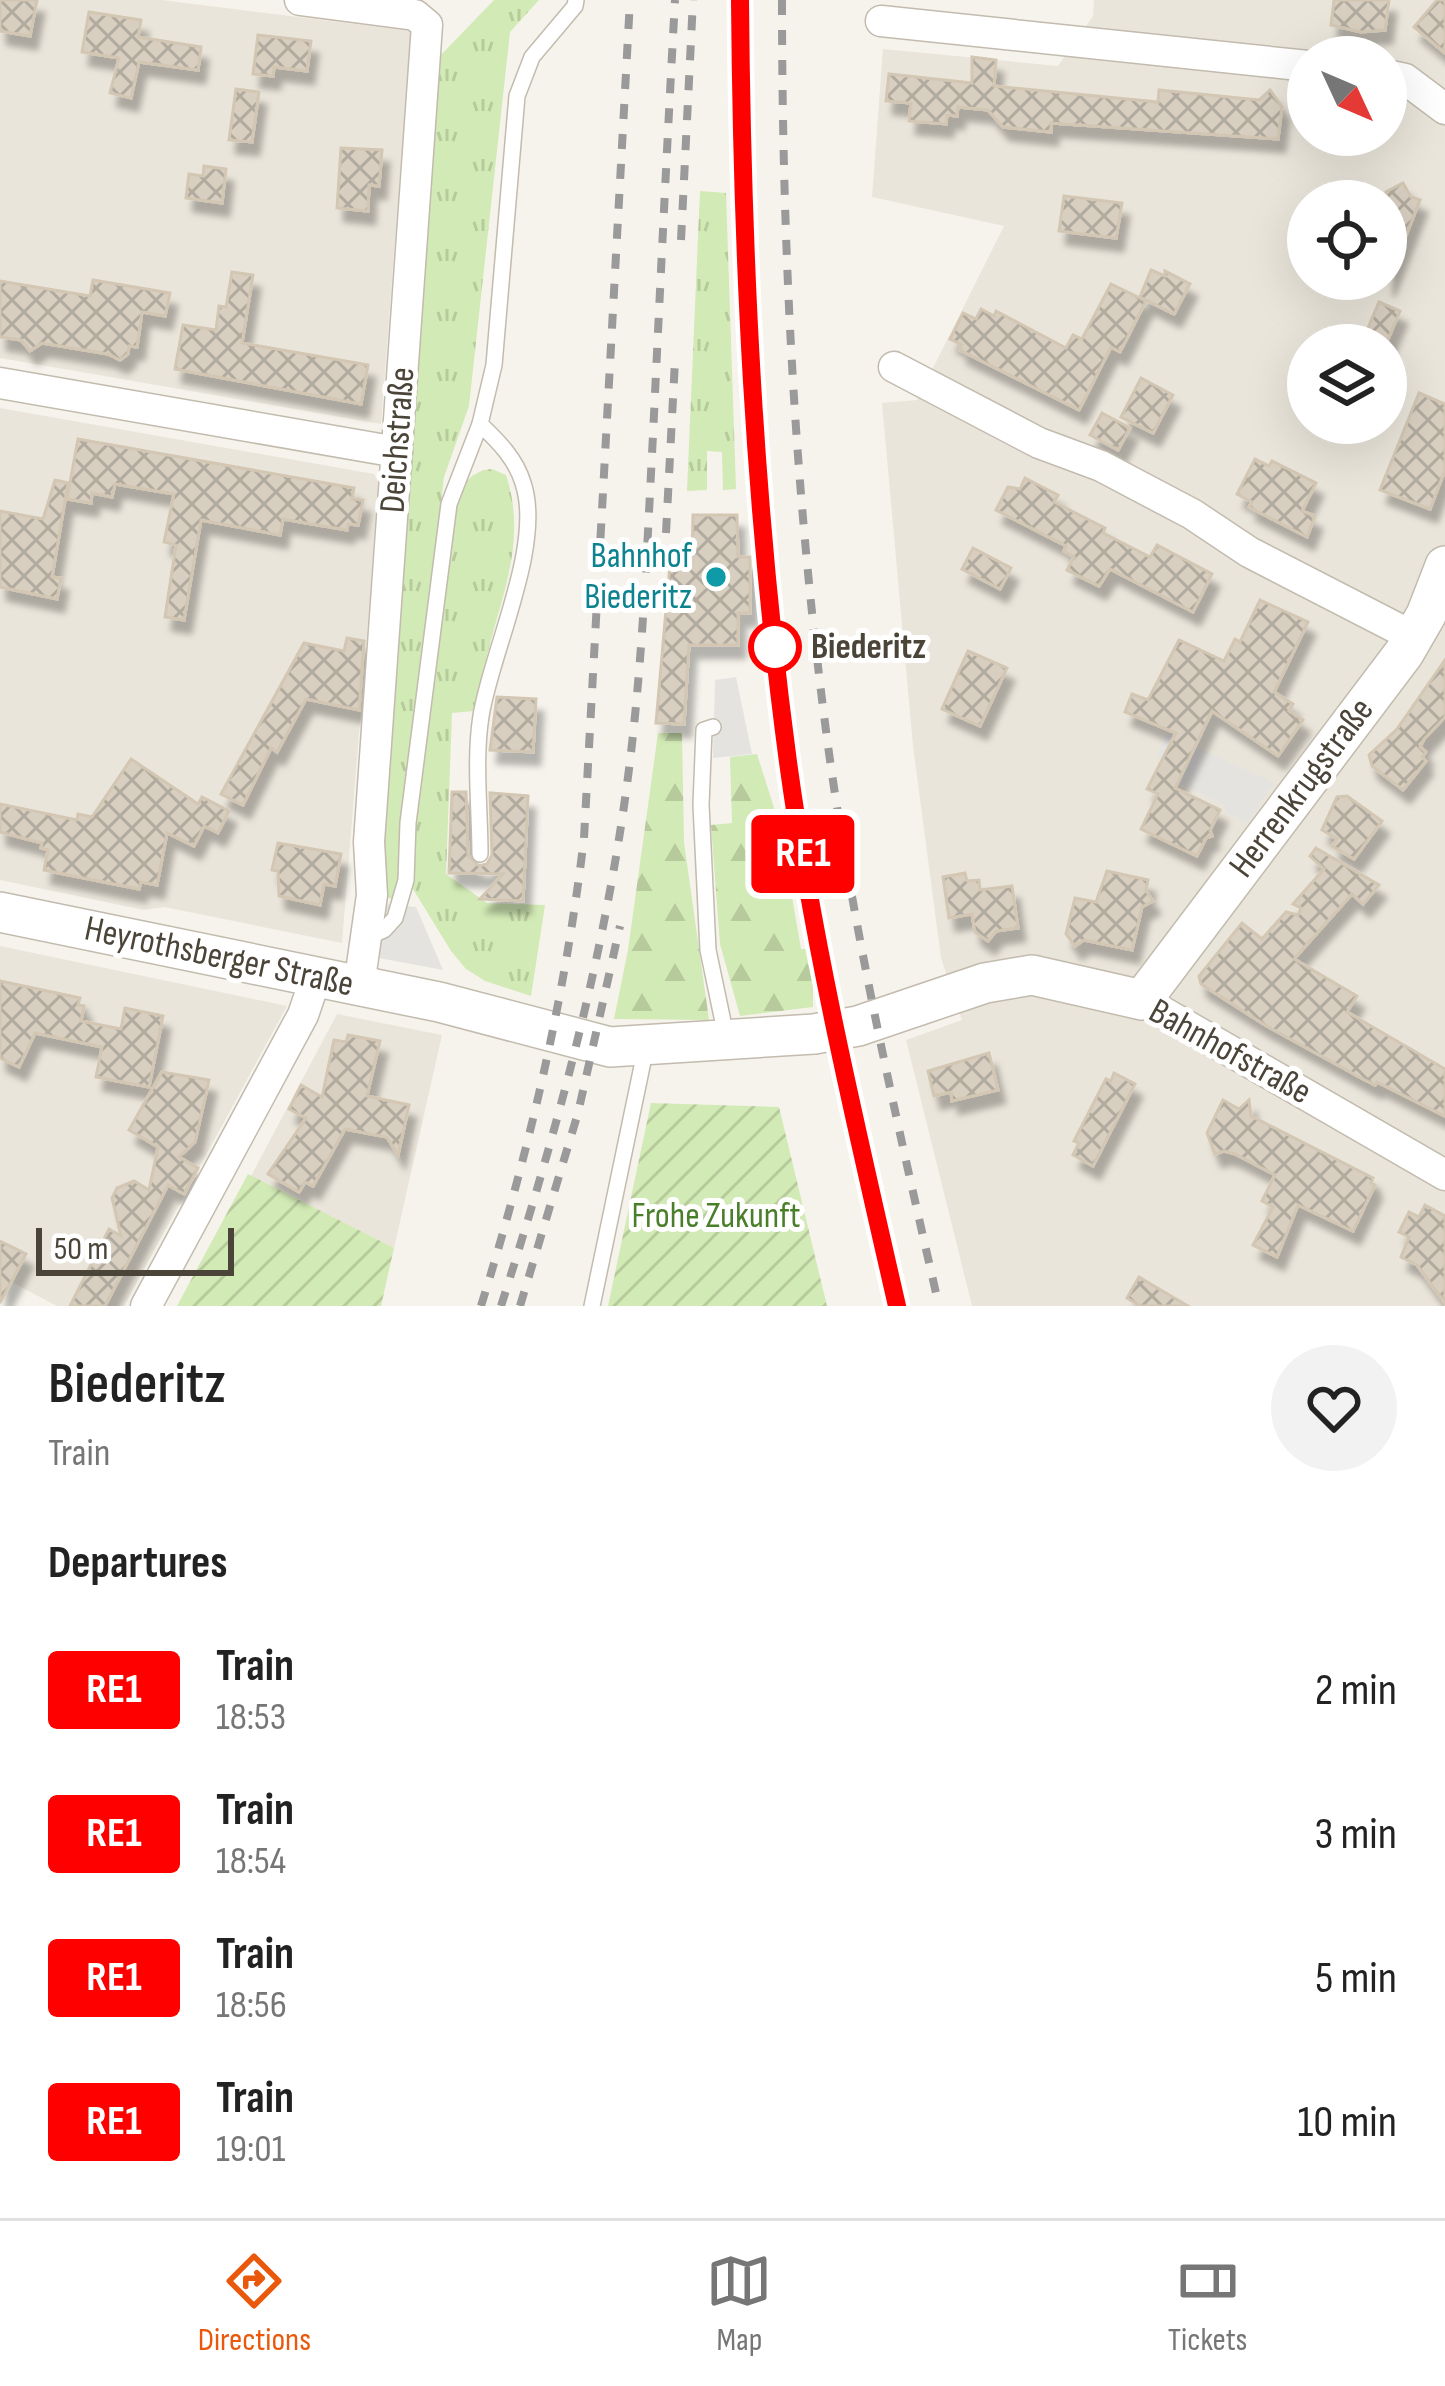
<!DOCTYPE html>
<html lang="en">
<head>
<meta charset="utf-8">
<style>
	:root { --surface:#fff; --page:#f2f2f2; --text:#222; --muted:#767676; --line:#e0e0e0; --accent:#ea580c }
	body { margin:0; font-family:"Sofia Sans Condensed",sans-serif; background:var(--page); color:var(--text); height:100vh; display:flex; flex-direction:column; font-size:45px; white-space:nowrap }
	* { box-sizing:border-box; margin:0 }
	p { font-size:39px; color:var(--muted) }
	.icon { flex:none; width:66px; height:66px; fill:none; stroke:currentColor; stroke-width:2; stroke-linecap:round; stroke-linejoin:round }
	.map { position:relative; height:1306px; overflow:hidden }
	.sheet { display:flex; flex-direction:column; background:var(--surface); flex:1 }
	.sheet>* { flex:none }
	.badge { padding:0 24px; border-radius:9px; font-size:42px; line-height:78px }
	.needle { width:78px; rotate:134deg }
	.fabs { position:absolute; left:1287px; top:36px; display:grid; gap:24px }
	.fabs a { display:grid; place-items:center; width:120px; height:120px; border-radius:50%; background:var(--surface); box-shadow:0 12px 48px #0002; font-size:60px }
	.scale { position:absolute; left:36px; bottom:30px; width:198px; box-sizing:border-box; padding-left:12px; border:6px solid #4b4439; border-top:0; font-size:33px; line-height:42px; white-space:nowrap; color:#4b4439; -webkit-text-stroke:9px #fff; paint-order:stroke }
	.map>.badge { position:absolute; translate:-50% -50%; box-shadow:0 0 0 6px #fff }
	h2 { padding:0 48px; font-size:45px; line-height:108px }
	.round { display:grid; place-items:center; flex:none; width:126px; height:126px; border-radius:63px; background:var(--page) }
	.summary { display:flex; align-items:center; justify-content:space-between; height:204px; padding:0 48px }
	h1 { font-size:57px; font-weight:600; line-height:90px }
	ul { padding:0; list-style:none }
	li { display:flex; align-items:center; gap:36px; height:144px; padding:0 48px }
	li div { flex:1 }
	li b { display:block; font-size:45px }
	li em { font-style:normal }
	li .badge { min-width:132px; font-weight:700; text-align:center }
	.tabs { display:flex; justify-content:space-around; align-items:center; height:168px; border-top:3px solid var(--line); background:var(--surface); font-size:33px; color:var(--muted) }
	.tabs a { display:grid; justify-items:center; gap:6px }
	.tabs .selected { color:var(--accent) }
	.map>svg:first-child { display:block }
	.residential { fill:#eae5da; fill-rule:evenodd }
	.grass { fill:url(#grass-tufts) }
	.forest { fill:url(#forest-firs) }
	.garden { fill:url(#garden-furrows) }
	.parking { fill:#e5e3e0 }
	.building { fill:url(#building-cross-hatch); stroke:#d3c7b4; stroke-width:3; filter:url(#shadow) }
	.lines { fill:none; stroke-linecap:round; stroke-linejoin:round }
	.service-casing { stroke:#c2bbae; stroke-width:18 }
	.minor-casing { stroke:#c2bbae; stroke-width:33 }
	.tertiary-casing { stroke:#c2bbae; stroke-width:42 }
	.service { stroke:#fff; stroke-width:15 }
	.minor { stroke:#fff; stroke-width:30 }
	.tertiary { stroke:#fff; stroke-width:39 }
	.rail { stroke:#9a9a9a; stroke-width:8; stroke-dasharray:15 15; stroke-linecap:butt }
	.line-casing { stroke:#fff; stroke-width:27 }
	.line { stroke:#f00; stroke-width:18 }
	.culture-dot { fill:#0f9aa8; stroke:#fff; stroke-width:4.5 }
	.stop-dot { fill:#fff; stroke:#f00; stroke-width:6 }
	.labels { text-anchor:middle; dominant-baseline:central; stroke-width:10; stroke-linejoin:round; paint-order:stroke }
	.street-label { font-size:36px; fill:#4b4439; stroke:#fff }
	.culture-label { font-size:36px; fill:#0d838f; stroke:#fff; text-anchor:end }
	.stop-label { font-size:36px; font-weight:bold; fill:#4b4439; stroke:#fff; text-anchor:start }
	.park-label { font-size:36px; fill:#4a7f2a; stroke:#fff }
</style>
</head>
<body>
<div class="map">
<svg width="1445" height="1306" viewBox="0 0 1445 1306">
	<defs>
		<pattern id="grass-tufts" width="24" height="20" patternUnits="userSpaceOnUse" patternTransform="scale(3)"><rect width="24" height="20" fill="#d2eab5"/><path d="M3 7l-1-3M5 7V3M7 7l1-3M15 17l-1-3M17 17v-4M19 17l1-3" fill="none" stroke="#b6ca9c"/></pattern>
		<pattern id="forest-firs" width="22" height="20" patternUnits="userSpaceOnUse" patternTransform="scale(3)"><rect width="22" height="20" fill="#d2eab5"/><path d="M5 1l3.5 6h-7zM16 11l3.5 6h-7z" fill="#b6ca9c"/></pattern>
		<pattern id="garden-furrows" width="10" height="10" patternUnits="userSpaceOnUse" patternTransform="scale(3)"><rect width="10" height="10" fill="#d2eab5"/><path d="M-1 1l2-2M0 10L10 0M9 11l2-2" fill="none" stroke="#b6ca9c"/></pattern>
		<pattern id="building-cross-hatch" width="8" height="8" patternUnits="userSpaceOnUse" patternTransform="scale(3)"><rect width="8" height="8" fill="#d8cfc1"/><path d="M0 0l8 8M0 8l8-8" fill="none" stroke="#b1aa9e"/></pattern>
		<filter id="shadow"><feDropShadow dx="7" dy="13" stdDeviation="3" flood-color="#0004"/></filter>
	</defs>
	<rect width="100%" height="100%" fill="#f6f3ec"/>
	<g class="residential">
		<polygon points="0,0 162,0 411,31 381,424 0,358"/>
		<path d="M1094,0H1445V1306H972L906,1040L962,1020L941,958L913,746L882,403L917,400L1004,226L872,197L883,49L1058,66L1093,16ZM1308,57H1386V135H1308ZM1308,201H1386V279H1308ZM1308,345H1386V423H1308Z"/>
		<polygon points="0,408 374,474 378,481 368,623 342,943 164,907 144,910 0,880"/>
		<polygon points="0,946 287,1006 124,1306 57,1306 0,1276"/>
		<polygon points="337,1014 442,1035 394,1248 251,1176"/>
	</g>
	<g class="grass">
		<polygon points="494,0 539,0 510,32 469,406 444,477 395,899 384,897 379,855 438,58"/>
		<polygon points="700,191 726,193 736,489 723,490 722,452 707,451 707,490 687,491"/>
		<path d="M492,469L506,475C524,530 509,576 494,629C486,656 481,684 474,711L452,713L446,874L487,903L545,905L531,996L485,981L466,969L451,951L413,889V832L449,535C456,507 457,472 492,469Z"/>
	</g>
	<g class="forest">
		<polygon points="658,733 682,733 684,842 709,1020 614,1019 628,950"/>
		<polygon points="757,754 780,827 801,949 813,949 813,1007 740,1016 720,944 711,825 732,823 730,757"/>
	</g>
	<g class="garden">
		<polygon points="651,1103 779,1107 827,1306 608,1306"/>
		<polygon points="248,1174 394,1248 381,1306 177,1306"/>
	</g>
	<g class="parking">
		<polygon points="736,677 752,754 713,758 715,680"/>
		<polygon points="1167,733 1274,783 1247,823 1227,813 1224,805 1180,783 1185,770 1157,757"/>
		<polygon points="384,904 416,907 443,970 379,958"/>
	</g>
	<g class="building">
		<polygon points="0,0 37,0 30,36 0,31"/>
		<polygon points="1334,0 1389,0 1385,30 1361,32 1331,25"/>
		<polygon points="1437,0 1445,0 1445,53 1414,27"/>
		<polygon points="89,12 141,20 138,37 201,47 198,70 139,62 131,98 110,93 119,58 82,52"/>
		<polygon points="258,35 311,41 307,71 274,67 273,76 253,74"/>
		<polygon points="972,57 996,60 994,86 1158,102 1159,90 1259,100 1270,90 1282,107 1278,139 1051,123 1051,132 1003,127 988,110 958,107 957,116 947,115 946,124 909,121 911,103 886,101 889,74 972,83"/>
		<polygon points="236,89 259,92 252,142 229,140"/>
		<polygon points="341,148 382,150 379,186 369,185 368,211 337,208"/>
		<polygon points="204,166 226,169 222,203 186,198 189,174 203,176"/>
		<polygon points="1403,183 1411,197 1420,200 1387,284 1386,192"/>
		<polygon points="1064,196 1122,203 1116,238 1059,231"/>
		<polygon points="1151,270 1165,276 1165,271 1190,284 1174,314 1140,297"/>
		<polygon points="232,272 253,275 242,343 368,365 361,404 175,369 183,325 216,330 219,306 226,307"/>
		<polygon points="93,280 170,293 165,316 142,312 137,347 129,346 128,354 120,360 108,354 42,343 30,351 21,340 0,337 0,281 90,296"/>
		<polygon points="1111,284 1146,301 1120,352 1111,347 1079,410 960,350 962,345 950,339 963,313 976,319 981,309 994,316 996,311 1066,348 1073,335 1082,339"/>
		<polygon points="1379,302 1400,311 1386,344 1365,335"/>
		<polygon points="1141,378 1173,395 1153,433 1121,417"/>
		<polygon points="1419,393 1445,404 1445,470 1430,509 1380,490"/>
		<polygon points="1102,413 1130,428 1118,450 1090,435"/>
		<polygon points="78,439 354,488 352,499 363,500 358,525 348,524 347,530 283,519 280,535 201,520 184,620 165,617 176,545 164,542 174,494 115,484 112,497 92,493 91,503 67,499"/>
		<polygon points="1255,459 1269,466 1272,461 1316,483 1302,511 1315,516 1307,537 1249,507 1252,502 1237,494"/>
		<polygon points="1025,478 1058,495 1054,502 1105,528 1103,533 1150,557 1157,545 1212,574 1193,612 1110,569 1099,586 1067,570 1074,557 1064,551 1066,546 996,510 1008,487 1020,489"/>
		<polygon points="55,480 68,483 52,577 61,578 57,599 0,587 0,511 43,519"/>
		<polygon points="693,515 737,515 738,557 750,557 750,613 738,613 738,645 689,645 684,724 656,723 670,565 692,564"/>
		<polygon points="973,548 1011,568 1000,589 962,569"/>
		<polygon points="1260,600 1308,622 1274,692 1293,704 1289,711 1303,720 1278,756 1212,711 1175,788 1220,810 1210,830 1212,836 1206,838 1197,856 1141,829 1158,794 1147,789 1176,733 1125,712 1132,694 1148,700 1179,640 1224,661 1235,639 1240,642"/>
		<polygon points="347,638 364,641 359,710 306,699 277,752 271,748 243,805 221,794 304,643 344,651"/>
		<polygon points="968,651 1007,668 980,726 942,709"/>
		<polygon points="1445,660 1445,717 1424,739 1420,747 1426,752 1422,757 1426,761 1403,790 1372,766 1369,755 1397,729"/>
		<polygon points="497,697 536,699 533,752 490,750"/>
		<polygon points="131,759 198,804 202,797 229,811 218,833 204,826 194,846 167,833 157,885 141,882 139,889 44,870 48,850 41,848 42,843 0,832 0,804 77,820 78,814 92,817"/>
		<polygon points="452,792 466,792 468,855 479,866 487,864 492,855 490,793 528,796 523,901 480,899 503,874 449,873"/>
		<polygon points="1347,796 1382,821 1354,859 1332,846 1337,839 1322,830 1337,797"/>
		<polygon points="278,843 341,854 335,886 324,884 320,905 279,896 278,871 272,870"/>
		<polygon points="1316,848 1379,885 1363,904 1352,894 1294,959 1357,996 1347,1012 1445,1069 1445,1116 1377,1082 1375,1085 1363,1079 1265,1025 1201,984 1199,976 1242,923 1262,939 1286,912 1298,915 1301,908 1293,904 1324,869 1310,856"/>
		<polygon points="1107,871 1148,880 1146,891 1153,901 1142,907 1132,950 1084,940 1075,946 1066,934 1075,898 1096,902"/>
		<polygon points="965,873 967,881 979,880 980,890 1012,886 1018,928 996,931 988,941 975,932 972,914 949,918 943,877"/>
		<polygon points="0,981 80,998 78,1005 84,1006 81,1021 121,1029 125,1008 163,1016 149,1087 96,1077 102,1047 35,1033 19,1067 0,1058"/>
		<polygon points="348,1035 380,1041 367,1096 409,1105 398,1155 387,1137 345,1129 313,1186 305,1182 299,1192 268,1174 306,1118 289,1109 301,1085 322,1097 334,1040 346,1042"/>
		<polygon points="989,1053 998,1090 952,1101 951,1092 934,1096 928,1071"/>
		<polygon points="162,1072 209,1080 195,1142 179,1157 198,1168 184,1194 168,1185 105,1306 70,1306 109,1229 121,1236 112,1198 117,1188 134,1181 149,1190 158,1147 129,1130"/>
		<polygon points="1114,1073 1135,1084 1093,1166 1073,1155 1079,1143 1074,1141 1106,1079 1111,1081"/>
		<polygon points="1223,1100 1239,1109 1249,1100 1251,1116 1373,1178 1371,1183 1375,1185 1353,1231 1298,1205 1277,1257 1253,1245 1273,1207 1262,1201 1275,1175 1235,1154 1224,1151 1215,1154 1207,1133"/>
		<polygon points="1425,1205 1445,1216 1445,1303 1417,1265 1401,1257 1409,1237 1399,1232 1409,1212 1419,1217"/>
		<polygon points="0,1241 26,1254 0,1303"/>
		<polygon points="1139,1277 1154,1286 1188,1306 1140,1306 1127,1298"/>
	</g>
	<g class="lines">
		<defs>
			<g id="service">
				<polyline points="713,727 704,730 701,805 708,950 726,1036"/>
				<path d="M480,854C480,810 474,760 481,716C491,652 544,545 523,483C516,459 498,441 480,424"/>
				<polyline points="368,937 384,930 395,918 406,880 408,823 449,504 480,424 494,365 517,96 532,57 575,6 576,0"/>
				<polyline points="592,1306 646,1047"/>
			</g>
			<g id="minor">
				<polyline points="300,0 415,15 427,25 369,842 372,895 359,986"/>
				<polyline points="881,21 1308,66"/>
				<polyline points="1386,75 1405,79 1445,109"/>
				<polyline points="894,367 1039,443 1101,466 1192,514 1249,552 1414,637"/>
				<polyline points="0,383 397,452"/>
				<polyline points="1142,1000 1445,1175"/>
				<polyline points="146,1306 303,1015 316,977"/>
			</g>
			<polyline id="tertiary" points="0,912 439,1002 610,1047 814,1034 858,1026 985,983 1032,975 1142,1000 1404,653 1426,615 1445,566"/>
		</defs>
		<use href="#service" class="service-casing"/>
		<use href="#minor" class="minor-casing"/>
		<use href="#tertiary" class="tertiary-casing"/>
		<use href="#service" class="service"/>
		<use href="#minor" class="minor"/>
		<use href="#tertiary" class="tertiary"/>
		<g class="rail">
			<path d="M740,0C742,255 755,509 788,762C813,945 856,1126 897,1306"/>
			<path d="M782,0C782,251 795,504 829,753C855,939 897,1123 939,1306"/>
			<polyline points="681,240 693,0"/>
			<polyline points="666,533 675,360"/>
			<path d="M481,1306C529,1152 565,998 584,838L630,0"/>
			<path d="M501,1306C557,1131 606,952 629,769C643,658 647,546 653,435C660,290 667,145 675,0"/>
			<polyline points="520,1306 578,1113 620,926"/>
		</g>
	</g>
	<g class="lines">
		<defs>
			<path id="line" d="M740,0C742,255 754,509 788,762C813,945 856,1126 897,1306"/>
		</defs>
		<use href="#line" class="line-casing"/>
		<use href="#line" class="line"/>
	</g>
	<circle class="culture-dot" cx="716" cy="577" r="12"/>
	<circle class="stop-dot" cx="775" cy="647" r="24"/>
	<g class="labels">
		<g class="street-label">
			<text transform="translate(398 440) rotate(-86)">Deichstraße</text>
			<text transform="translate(1302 788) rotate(-53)">Herrenkrugstraße</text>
			<text transform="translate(219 957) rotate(12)">Heyrothsberger Straße</text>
			<text transform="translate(1230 1052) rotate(29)">Bahnhofstraße</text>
		</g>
		<g class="culture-label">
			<text x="692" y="556">Bahnhof<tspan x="692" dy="41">Biederitz</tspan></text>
		</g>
		<g class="stop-label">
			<text x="811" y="647">Biederitz</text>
		</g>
		<g class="park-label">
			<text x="716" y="1216">Frohe Zukunft</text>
		</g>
	</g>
</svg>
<div class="fabs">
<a><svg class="needle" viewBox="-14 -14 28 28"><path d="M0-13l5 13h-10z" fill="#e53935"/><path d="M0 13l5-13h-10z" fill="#767676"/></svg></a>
<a><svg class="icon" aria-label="locate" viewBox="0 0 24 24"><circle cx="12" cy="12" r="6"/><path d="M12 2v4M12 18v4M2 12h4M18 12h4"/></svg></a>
<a><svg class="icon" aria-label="layers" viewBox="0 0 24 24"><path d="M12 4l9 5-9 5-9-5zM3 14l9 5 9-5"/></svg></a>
</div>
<div class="scale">50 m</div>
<b class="badge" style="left:803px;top:854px;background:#f00;color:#fff">RE1</b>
</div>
<section class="sheet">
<div class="summary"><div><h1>Biederitz</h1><p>Train</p></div><a class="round"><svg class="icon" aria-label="heart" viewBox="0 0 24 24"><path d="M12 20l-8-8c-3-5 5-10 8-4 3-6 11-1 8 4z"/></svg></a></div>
<h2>Departures</h2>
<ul>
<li><span class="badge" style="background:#f00;color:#fff">RE1</span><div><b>Train</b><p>18:53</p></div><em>2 min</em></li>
<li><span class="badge" style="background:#f00;color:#fff">RE1</span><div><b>Train</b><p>18:54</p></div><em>3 min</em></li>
<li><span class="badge" style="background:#f00;color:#fff">RE1</span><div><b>Train</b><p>18:56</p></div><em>5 min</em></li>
<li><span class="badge" style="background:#f00;color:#fff">RE1</span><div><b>Train</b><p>19:01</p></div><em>10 min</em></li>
</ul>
</section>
<nav class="tabs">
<a class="selected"><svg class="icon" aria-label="directions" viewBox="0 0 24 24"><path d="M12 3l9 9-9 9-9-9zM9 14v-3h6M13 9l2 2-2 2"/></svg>Directions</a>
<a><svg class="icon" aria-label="map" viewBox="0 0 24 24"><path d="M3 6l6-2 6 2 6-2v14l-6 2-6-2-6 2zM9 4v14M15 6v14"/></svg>Map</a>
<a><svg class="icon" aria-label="tickets" viewBox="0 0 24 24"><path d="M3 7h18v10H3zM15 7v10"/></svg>Tickets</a>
</nav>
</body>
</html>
